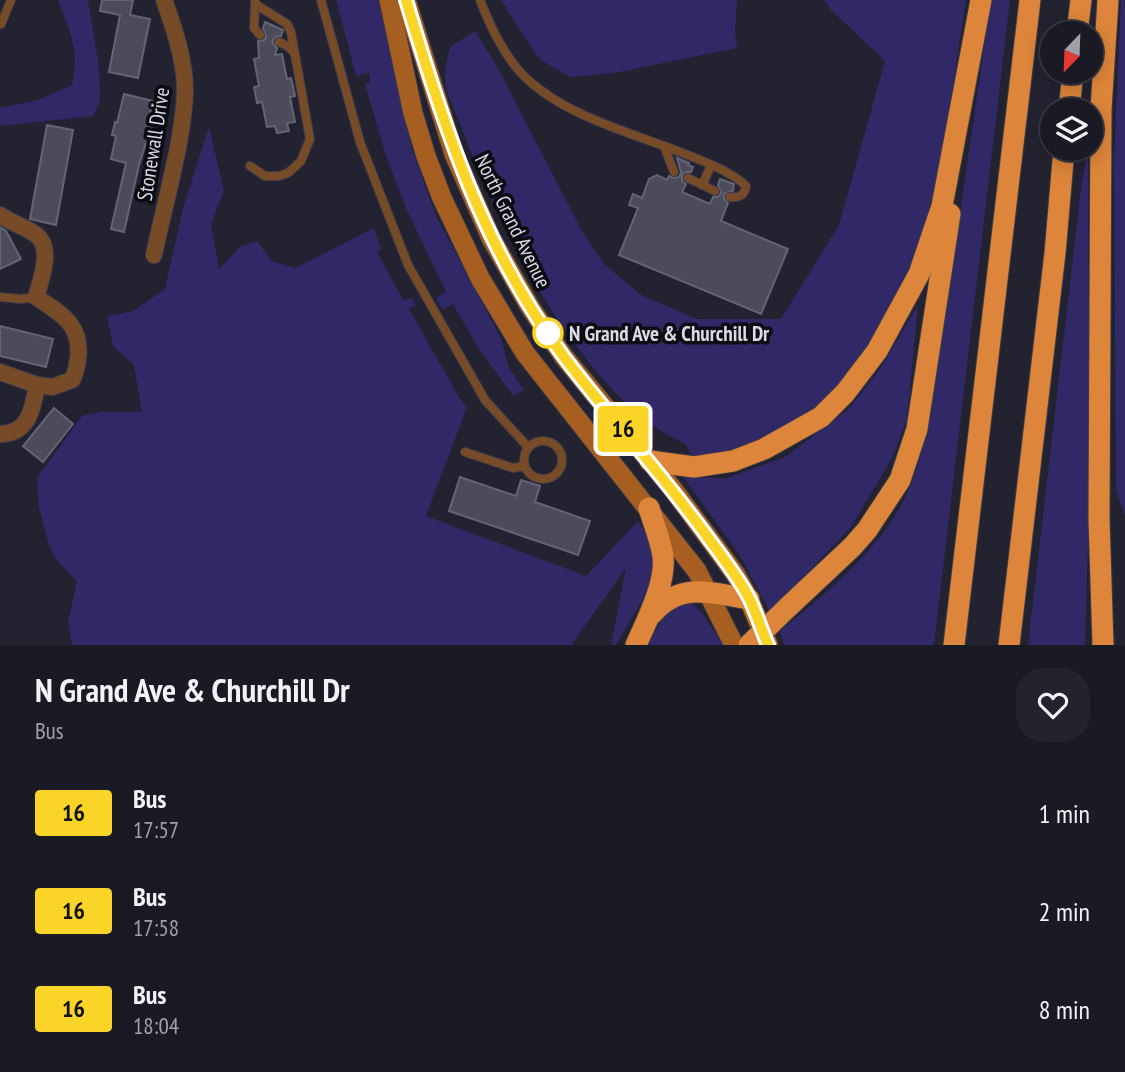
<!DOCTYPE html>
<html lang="en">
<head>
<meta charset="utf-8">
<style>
	:root { --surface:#1a1a25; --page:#23232d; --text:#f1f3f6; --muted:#9fa1a7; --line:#383842 }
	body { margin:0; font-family:"PT Sans Narrow",sans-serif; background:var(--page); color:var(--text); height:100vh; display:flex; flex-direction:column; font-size:26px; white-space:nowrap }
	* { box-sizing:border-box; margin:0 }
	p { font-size:23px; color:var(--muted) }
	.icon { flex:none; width:38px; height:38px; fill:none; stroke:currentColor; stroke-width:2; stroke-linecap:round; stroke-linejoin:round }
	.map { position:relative; height:645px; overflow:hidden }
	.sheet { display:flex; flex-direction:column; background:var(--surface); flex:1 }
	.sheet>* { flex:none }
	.badge { padding:0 14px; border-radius:5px; font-size:24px; line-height:46px }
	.needle { width:46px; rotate:203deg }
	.fabs { position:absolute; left:1040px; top:21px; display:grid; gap:14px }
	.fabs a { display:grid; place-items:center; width:63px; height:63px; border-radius:50%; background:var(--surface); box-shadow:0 4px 18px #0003,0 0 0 2px var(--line); font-size:35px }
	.map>.badge { position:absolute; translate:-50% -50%; box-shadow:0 0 0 4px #fff }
	.round { display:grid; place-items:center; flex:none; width:74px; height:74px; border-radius:28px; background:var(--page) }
	.overview { display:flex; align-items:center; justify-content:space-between; height:119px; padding:0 35px }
	h1 { font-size:33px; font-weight:800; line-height:52px }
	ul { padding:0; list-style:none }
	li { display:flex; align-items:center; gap:21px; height:98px; padding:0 35px }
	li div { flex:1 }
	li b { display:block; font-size:26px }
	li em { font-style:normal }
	li .badge { min-width:77px; font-weight:700; text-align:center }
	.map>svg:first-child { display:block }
	.green { fill:#312967 }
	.building { fill:#4b4b5b; stroke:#636475; stroke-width:2 }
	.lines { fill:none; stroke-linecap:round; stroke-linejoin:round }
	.service-casing { stroke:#3c3c4a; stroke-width:10 }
	.minor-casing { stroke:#3c3c4a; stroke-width:18 }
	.secondary-casing { stroke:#3c3c4a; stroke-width:21 }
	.primary-casing { stroke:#3c3c4a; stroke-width:21 }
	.motorway-casing { stroke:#3c3c4a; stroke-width:23 }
	.service { stroke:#774b28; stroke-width:8 }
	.minor { stroke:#774b28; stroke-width:16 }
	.secondary { stroke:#a65f20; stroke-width:19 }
	.primary { stroke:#ca6e0e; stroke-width:19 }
	.motorway { stroke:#dd853a; stroke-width:21 }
	.motorway-bridge-casing { stroke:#3c3c4a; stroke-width:23; stroke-linecap:butt }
	.motorway-bridge { stroke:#dd853a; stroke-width:21 }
	.line-casing { stroke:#fff; stroke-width:16 }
	.line { stroke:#fad527; stroke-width:10 }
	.stop-dot { fill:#fff; stroke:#fad527; stroke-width:3.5 }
	.labels { text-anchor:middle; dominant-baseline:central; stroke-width:7; stroke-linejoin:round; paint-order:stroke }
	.street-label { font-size:21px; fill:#dadae4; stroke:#0c0c13 }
	.stop-label { font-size:21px; font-weight:bold; fill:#dadae4; stroke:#0c0c13; text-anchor:start }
</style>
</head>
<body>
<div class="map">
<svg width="1125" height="645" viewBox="0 0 1125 645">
	<rect width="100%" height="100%" fill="#222231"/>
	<g class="green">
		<path d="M58,0H88L99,66L100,100L93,116L0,126V108L38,100L72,85C80,53 70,30 58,0Z"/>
		<polygon points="336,0 378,0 412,149 436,216 501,338 509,368 524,390 513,396 477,346 453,304 442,310 436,298 446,292 405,206 386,156 365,84 370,82 369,73 356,76"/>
		<polygon points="501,0 737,0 735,32 737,48 614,73 570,77 538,58"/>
		<path d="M824,0H966L942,157L920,244L884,322L854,367L823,400L793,424L761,441L722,454L693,459L686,444C587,402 500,231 464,134C459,119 445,93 445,78C445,68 448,57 450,47L475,31L498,68L583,233L605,265L643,296L697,319H781L839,225L885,61L831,10Z"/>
		<path d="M991,0H1010L934,645H784L780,631C833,587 892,541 915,474C922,454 925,432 931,412Z"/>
		<polygon points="1121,0 1125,0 1125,515 1116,490 1114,159"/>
		<path d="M209,127L224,191L211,224L219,269L241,246L257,241L272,261L295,268L374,228L381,249L377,252L403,300L412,298L416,305L409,309L459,397L467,407L426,516L586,576L638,521C672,569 640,602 616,645H611L626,568L571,645H72L68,622L77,581L55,558L49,545L39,508L37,483L39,475L82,416L101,412H142L134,365L113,346L107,316L133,311L165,289L183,208Z"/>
		<polygon points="1088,149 1089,507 1085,645 1028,645 1082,180"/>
		<polygon points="918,305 907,419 892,458 851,527 770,612 739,554 683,477 727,478 785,457 849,409 882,366"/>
		<path d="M691,603L702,613L724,645H648C659,625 666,606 691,603Z"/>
	</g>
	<g class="building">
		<polygon points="102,0 133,0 130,15 150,19 138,78 109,72 120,15 100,11"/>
		<polygon points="265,22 283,30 281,36 275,37 272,42 277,48 275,55 282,54 287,79 291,78 295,96 290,97 295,122 287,123 289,131 277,133 275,126 267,127 262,102 257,103 254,87 259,86 254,59 259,58 258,41 264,40 266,37 263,28"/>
		<polygon points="124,94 153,101 147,127 152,128 148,144 146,143 139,165 124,232 111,229 126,163 111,159 116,136 112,135 115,122 117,123"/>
		<polygon points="47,125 73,130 56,225 30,219"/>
		<polygon points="677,158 689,163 688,165 693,167 691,172 685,172 682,176 682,181 686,184 682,192 710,204 713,197 718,197 721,193 718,185 720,179 734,184 733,191 724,194 724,199 728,203 721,221 788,249 761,314 619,255 638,208 629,205 633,194 642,198 649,179 657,175 667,180 669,176 674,178 679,177 681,172"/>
		<polygon points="0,227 6,231 21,259 0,269"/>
		<polygon points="0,326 53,339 46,367 0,356"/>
		<polygon points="54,408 73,424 43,462 23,446"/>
		<polygon points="460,477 516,496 521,480 540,486 535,502 590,521 578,555 449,511"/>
	</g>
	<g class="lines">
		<defs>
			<g id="service">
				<polyline points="321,0 360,142 408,265 485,400 528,447"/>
				<path d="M480,0C490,26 505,58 526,78C566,116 629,132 680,152C700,160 731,171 746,186C745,195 739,198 730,197"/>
				<polyline points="255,4 254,28 260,35"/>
				<polyline points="1,24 11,0"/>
				<polyline points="279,42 289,47 295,54"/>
				<polyline points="664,146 674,172"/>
				<polyline points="250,166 265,176 279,176 288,173 301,161 310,139 291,32 287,24 255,4 255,0"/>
				<polyline points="688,178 715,191"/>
				<polyline points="702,185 711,166"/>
				<polyline points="0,297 21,299 36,297"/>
				<circle cx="543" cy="460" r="19"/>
				<polyline points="465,452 513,468 524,466"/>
			</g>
			<g id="minor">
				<path d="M0,215C11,223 24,226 35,234C54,247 41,279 36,297C61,314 82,324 78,358C77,366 76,373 72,380L52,387L37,385"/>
				<path d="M154,255C164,205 184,139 185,90C185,60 174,28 164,0"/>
				<path d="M0,372L37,385C33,408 29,434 0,434"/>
			</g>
			<g id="secondary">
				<polyline points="389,0 413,113 426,156 442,198 480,278 525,353 697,571 734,645"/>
				<polyline points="406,0 454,154 491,238 530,307 564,357 672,488 736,575 749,599"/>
			</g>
			<polyline id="primary" points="749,599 768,645"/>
			<g id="motorway">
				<polyline points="1077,33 1081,0"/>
				<polyline points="1069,110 1073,72"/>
				<polyline points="650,461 694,467 733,461 764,449 821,417 845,393 877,351 919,274 942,206 981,0"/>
				<polyline points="787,608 852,547 867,530 900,480 917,429 950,214"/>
				<path d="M652,614C680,581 711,593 749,599"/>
				<path d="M636,645C647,620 669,578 662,551C659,536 653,522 649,508"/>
				<polyline points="954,645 1030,0"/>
				<polyline points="1009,645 1055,253 1064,149"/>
				<polyline points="1103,645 1099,519 1101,109 1108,0"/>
			</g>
		</defs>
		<use href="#service" class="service-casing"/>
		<use href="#minor" class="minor-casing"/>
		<use href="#secondary" class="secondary-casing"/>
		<use href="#primary" class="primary-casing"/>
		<use href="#motorway" class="motorway-casing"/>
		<use href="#service" class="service"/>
		<use href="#minor" class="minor"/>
		<use href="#secondary" class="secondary"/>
		<use href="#primary" class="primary"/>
		<use href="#motorway" class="motorway"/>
		<defs>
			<polyline id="motorway-bridge" points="749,645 787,608"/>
		</defs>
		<use href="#motorway-bridge" class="motorway-bridge-casing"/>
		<use href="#motorway-bridge" class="motorway-bridge"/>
	</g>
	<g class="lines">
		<defs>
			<path id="line" d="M406,0C444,128 483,248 564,357C611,419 664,476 709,539C723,558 737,576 748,596C756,611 761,629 768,645"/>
		</defs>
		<use href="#line" class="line-casing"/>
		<use href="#line" class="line"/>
	</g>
	<circle class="stop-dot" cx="548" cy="333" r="14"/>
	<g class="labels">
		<g class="street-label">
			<text transform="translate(153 144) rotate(-81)">Stonewall Drive</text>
			<text transform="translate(513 221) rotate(64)">North Grand Avenue</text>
		</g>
		<g class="stop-label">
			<text x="569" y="333">N Grand Ave &amp; Churchill Dr</text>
		</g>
	</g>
</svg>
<div class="fabs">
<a><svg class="needle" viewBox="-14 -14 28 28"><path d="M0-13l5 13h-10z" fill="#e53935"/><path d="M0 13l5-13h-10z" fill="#9fa1a7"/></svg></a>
<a><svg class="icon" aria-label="layers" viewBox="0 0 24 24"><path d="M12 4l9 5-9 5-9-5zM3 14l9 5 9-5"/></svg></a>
</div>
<b class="badge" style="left:623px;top:429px;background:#fad527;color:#111">16</b>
</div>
<section class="sheet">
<div class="overview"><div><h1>N Grand Ave &amp; Churchill Dr</h1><p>Bus</p></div><a class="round"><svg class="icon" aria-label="heart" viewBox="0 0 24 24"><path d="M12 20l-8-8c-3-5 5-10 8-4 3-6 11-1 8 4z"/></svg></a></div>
<ul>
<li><span class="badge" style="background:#fad527;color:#111">16</span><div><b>Bus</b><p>17:57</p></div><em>1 min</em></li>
<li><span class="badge" style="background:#fad527;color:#111">16</span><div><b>Bus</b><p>17:58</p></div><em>2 min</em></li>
<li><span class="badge" style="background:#fad527;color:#111">16</span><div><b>Bus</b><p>18:04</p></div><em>8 min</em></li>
</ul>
</section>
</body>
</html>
